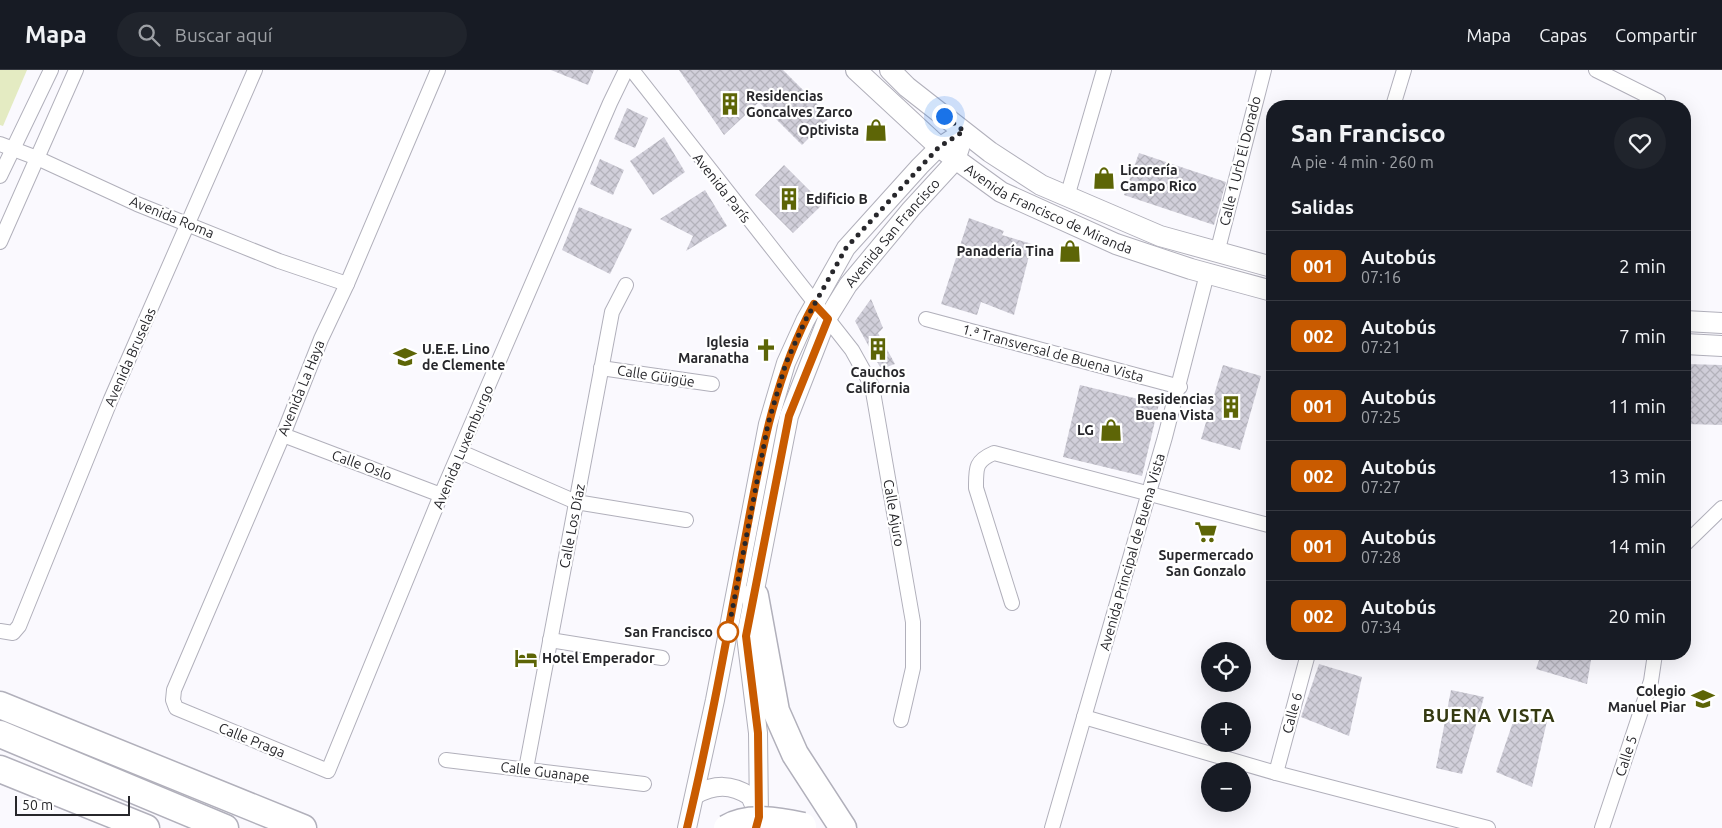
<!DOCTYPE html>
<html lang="es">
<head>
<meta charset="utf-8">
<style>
	:root { --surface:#171b24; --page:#20242c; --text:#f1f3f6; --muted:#9ea1a6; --line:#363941 }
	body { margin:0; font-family:Ubuntu,sans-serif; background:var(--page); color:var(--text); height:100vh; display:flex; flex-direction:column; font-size:19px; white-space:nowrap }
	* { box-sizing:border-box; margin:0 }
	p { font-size:16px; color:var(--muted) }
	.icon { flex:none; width:28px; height:28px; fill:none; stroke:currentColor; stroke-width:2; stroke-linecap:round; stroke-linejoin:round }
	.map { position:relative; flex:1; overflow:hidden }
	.details { position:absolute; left:1266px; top:30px; width:425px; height:560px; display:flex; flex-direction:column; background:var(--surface); border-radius:20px; box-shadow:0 5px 20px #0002 }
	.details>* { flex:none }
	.badge { padding:0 10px; border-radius:8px; font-size:18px; line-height:32px }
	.tools { position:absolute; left:1201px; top:572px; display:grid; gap:10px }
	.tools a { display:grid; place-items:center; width:50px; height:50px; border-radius:50%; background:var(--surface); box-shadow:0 5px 20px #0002; font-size:25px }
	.scale { position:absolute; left:15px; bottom:12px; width:115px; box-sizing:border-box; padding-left:5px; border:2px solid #27272b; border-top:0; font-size:14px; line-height:18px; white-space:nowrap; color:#27272b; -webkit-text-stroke:4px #fff; paint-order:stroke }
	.you { position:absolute; width:25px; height:25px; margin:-12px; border:4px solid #fff; border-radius:50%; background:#1a73e8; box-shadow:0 0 0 8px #1a73e833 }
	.map>.badge { position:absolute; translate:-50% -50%; box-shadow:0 0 0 2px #fff }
	h2 { padding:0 25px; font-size:19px; line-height:45px }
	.round { display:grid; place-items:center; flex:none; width:52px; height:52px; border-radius:26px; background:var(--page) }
	.summary { display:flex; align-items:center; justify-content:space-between; height:85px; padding:0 25px }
	h1 { font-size:24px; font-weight:800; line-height:38px }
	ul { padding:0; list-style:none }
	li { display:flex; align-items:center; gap:15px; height:70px; padding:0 25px; border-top:1px solid var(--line) }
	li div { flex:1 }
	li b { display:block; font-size:19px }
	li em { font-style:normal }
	li .badge { min-width:55px; font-weight:700; text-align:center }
	header { display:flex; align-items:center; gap:30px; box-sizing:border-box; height:70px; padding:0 25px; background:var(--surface); border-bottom:1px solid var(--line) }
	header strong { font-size:24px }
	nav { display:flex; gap:28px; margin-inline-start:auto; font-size:18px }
	.search { width:350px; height:45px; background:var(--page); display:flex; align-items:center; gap:12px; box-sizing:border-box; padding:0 18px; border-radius:28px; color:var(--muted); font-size:19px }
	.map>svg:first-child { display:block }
	.green { fill:#e4ebc2 }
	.building { fill:url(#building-cross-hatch) }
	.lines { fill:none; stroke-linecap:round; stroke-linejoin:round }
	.minor-casing { stroke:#b1b0bb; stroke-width:16 }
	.tertiary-casing { stroke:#b1b0bb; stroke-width:20 }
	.secondary-casing { stroke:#b1b0bb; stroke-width:22 }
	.motorway-casing { stroke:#b1b0bb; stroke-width:29 }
	.minor { stroke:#fff; stroke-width:14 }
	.tertiary { stroke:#fff; stroke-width:18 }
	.secondary { stroke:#fff; stroke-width:20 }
	.motorway { stroke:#fff; stroke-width:26 }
	.motorway-bridge-casing { stroke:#b1b0bb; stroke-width:29; stroke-linecap:butt }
	.motorway-bridge { stroke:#fff; stroke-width:26 }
	.line-casing { stroke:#fff; stroke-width:11 }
	.line { stroke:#c95b00; stroke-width:8 }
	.walk { stroke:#27272b; stroke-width:5; stroke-dasharray:0 9 }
	.stop-dot { fill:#fff; stroke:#c95b00; stroke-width:2.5 }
	.labels { text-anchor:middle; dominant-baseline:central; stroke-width:4.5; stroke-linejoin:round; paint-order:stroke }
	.poi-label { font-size:14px; font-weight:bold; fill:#27272b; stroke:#fff; text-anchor:end }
	.street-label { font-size:14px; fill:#27272b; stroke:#fff }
	.stop-label { font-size:14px; font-weight:bold; fill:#27272b; stroke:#fff; text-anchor:end }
	.district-label { font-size:19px; font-weight:bold; letter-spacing:1px; fill:#353a12; stroke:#fff }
</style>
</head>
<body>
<header>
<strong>Mapa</strong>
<div class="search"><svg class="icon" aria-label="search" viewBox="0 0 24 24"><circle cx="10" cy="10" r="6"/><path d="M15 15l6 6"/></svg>Buscar aquí</div>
<nav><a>Mapa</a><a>Capas</a><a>Compartir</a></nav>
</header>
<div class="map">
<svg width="1722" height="758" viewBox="0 0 1722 758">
	<defs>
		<pattern id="building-cross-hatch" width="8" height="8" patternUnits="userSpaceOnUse" patternTransform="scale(1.25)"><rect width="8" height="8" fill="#d1cfda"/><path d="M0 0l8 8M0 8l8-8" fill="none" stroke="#b3b2bb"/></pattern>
	</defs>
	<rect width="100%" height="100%" fill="#faf9fe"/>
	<polygon class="green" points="0,0 27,0 3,56 0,55"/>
	<g class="building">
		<polygon points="551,0 594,0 588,15"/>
		<polygon points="679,0 783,0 830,47 802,75 759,32 724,65"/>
		<polygon points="627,38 648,48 635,78 614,69"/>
		<polygon points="664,67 685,102 653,125 630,91"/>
		<polygon points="1139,83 1226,112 1214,155 1124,125"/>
		<polygon points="600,89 624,100 613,125 590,114"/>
		<polygon points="784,95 823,134 793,163 755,125"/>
		<polygon points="705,120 727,156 686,181 693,166 660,149"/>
		<polygon points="579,137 632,159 610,204 562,180"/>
		<polygon points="969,148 1004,161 1002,165 1032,174 1014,245 981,232 977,245 941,234"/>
		<polygon points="871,229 883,258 878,263 895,294 881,299 855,251"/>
		<polygon points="1685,294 1722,295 1722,355 1685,354"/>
		<polygon points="1223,295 1261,306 1240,380 1201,369"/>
		<polygon points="1080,315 1159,334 1142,406 1063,387"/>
		<polygon points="1541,584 1592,584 1587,614 1536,599"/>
		<polygon points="1319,594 1362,607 1349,666 1301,647"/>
		<polygon points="1451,620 1484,627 1462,704 1436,698"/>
		<polygon points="1515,646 1547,651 1532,717 1496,702"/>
	</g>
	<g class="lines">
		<defs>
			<g id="minor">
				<polyline points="438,0 347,214 321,269 283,365 174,620 173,630 176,638 328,701 441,425 610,33 626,0"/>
				<polyline points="632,0 852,280 872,316 913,552 913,598 901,650"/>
				<polyline points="1596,0 1658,31 1657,36"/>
				<polyline points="1393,36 1404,0"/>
				<polyline points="0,74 37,88 137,134 279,191 347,214"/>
				<polyline points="0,106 51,0"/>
				<polyline points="1067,127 1104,0"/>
				<polyline points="0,172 76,0"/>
				<polyline points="1217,183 1264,0"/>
				<polyline points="926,249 1180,317"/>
				<polyline points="601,298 712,314"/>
				<polyline points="283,365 441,425"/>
				<polyline points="461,382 576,432 686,450"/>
				<polyline points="1685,474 1722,438"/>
				<path d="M1012,533L976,418C976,398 975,391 994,383L1272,456"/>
				<polyline points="0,561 13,563 19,556 111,329 255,0"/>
				<polyline points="550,570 662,588"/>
				<polyline points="1084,647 1276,703 1488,758"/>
				<polyline points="446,690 644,714"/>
				<polyline points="526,699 612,242 626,215"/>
				<polyline points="1276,703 1308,584"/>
				<polyline points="1052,758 1165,367 1207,204"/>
				<polyline points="1602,758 1651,611 1655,584"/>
			</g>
			<g id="tertiary">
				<path d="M695,725C715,714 731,714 750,726L758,744"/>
				<polyline points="687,758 715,630 768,354 786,293 805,251 846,178 920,96 939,77 964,61"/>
				<path id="s1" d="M756,758L759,747L758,663L746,566L789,346L827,249L848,215L911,139L956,90L960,78"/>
			</g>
			<g id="secondary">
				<path id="s2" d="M856,0L939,77L1001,122L1116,174L1191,199L1272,221"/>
				<polyline points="890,0 907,17 990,82 1041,115 1160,166 1272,197"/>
				<polyline points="1685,251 1722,253"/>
				<polyline points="1685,274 1722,276"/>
			</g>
			<g id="motorway">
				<polyline points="755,526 776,641 795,684 843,758"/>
				<polyline points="0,635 303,758"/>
				<polyline points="0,664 225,758"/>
				<polyline points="0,699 146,758"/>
			</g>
		</defs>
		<use href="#minor" class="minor-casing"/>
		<use href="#tertiary" class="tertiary-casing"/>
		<use href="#secondary" class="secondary-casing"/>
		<use href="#motorway" class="motorway-casing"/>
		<use href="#minor" class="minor"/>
		<use href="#tertiary" class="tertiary"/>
		<use href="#secondary" class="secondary"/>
		<use href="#motorway" class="motorway"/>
		<defs>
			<path id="motorway-bridge" d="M727,758C748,745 779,751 803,756"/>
		</defs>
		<use href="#motorway-bridge" class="motorway-bridge-casing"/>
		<use href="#motorway-bridge" class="motorway-bridge"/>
	</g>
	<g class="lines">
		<defs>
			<path id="line" d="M687,758C709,666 726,573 743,480C759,396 772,310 814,234L828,249L789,346L746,566L758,663L759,747L756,758"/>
		</defs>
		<use href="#line" class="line-casing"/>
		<use href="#line" class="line"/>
		<polyline class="walk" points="728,562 768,354 786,293 805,251 846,178 939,77 964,61 944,46"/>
	</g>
	<defs>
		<symbol id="building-bare" viewBox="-9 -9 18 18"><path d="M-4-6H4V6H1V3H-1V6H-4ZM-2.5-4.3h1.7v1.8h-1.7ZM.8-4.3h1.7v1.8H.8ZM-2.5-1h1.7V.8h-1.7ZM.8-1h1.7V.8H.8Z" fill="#5d6506" stroke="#fff" stroke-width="2.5" paint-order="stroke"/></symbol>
		<symbol id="shop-bare" viewBox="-9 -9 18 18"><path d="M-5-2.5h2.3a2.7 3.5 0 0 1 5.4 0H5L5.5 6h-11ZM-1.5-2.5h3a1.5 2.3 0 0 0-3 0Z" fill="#5d6506" stroke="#fff" stroke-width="2.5" paint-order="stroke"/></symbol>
		<symbol id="church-bare" viewBox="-9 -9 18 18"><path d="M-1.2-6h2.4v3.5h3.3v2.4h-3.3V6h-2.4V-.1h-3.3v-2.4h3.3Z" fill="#5d6506" stroke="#fff" stroke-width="2.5" paint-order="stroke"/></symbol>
		<symbol id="school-bare" viewBox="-9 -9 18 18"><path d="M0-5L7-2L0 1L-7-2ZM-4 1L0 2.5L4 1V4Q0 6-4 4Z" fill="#5d6506" stroke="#fff" stroke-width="2.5" paint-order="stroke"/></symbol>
		<symbol id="supermarket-bare" viewBox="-9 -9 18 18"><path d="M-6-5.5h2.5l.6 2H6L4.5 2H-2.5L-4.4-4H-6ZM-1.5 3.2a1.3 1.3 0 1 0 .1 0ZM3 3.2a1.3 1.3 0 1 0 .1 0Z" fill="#5d6506" stroke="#fff" stroke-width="2.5" paint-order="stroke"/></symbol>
		<symbol id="hotel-bare" viewBox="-9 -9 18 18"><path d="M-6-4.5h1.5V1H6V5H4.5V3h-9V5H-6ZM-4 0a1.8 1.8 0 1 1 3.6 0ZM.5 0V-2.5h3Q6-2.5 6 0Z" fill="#5d6506" stroke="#fff" stroke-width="2.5" paint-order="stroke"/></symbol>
	</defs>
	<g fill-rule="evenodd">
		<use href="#building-bare" x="714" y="18" width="32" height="32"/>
		<use href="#shop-bare" x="860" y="44" width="32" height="32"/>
		<use href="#shop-bare" x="1088" y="92" width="32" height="32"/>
		<use href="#building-bare" x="773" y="113" width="32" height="32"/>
		<use href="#shop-bare" x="1054" y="165" width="32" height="32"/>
		<use href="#building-bare" x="862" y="263" width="32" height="32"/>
		<use href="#church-bare" x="750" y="264" width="32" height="32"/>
		<use href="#school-bare" x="389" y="271" width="32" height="32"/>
		<use href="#building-bare" x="1215" y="321" width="32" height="32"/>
		<use href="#shop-bare" x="1095" y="344" width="32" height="32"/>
		<use href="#supermarket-bare" x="1190" y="446" width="32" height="32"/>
		<use href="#hotel-bare" x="510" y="572" width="32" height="32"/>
		<use href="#school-bare" x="1687" y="613" width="32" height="32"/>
	</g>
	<circle class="stop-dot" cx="728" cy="562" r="10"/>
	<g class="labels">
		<g class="poi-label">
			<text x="746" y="26" text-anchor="start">Residencias<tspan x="746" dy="16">Goncalves Zarco</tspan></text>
			<text x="859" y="60">Optivista</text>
			<text x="1120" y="100" text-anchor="start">Licorería<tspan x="1120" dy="16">Campo Rico</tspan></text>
			<text x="806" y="129" text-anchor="start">Edificio B</text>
			<text x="1054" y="181">Panadería Tina</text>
			<text x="749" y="272">Iglesia<tspan x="749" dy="16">Maranatha</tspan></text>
			<text x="422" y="279" text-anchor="start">U.E.E. Lino<tspan x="422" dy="16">de Clemente</tspan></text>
			<text x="878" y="302" text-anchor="middle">Cauchos<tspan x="878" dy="16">California</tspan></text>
			<text x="1214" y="329">Residencias<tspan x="1214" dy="16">Buena Vista</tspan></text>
			<text x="1094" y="360">LG</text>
			<text x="1206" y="485" text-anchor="middle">Supermercado<tspan x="1206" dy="16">San Gonzalo</tspan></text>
			<text x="542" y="588" text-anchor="start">Hotel Emperador</text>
			<text x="1686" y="621">Colegio<tspan x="1686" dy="16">Manuel Piar</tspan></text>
		</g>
		<g class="street-label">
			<text transform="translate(1240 91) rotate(-76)">Calle 1 Urb El Dorado</text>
			<text transform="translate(722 118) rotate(52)">Avenida París</text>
			<text stroke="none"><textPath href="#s2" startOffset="240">Avenida Francisco de Miranda</textPath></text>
			<text transform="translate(172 147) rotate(22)">Avenida Roma</text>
			<text stroke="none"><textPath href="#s1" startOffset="630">Avenida San Francisco</textPath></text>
			<text transform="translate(1053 283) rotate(15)">1.ª Transversal de Buena Vista</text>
			<text transform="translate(130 287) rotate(-66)">Avenida Bruselas</text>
			<text transform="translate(656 306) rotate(9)">Calle Güigüe</text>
			<text transform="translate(301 318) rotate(-68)">Avenida La Haya</text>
			<text transform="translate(463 377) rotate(-67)">Avenida Luxemburgo</text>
			<text transform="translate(362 395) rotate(20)">Calle Oslo</text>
			<text transform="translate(894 443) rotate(80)">Calle Ajuro</text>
			<text transform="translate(572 456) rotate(-79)">Calle Los Díaz</text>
			<text transform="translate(1132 482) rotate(-74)">Avenida Principal de Buena Vista</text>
			<text transform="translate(1292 643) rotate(-75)">Calle 6</text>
			<text transform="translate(252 670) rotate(22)">Calle Praga</text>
			<text transform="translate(1626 686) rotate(-72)">Calle 5</text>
			<text transform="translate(545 702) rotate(7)">Calle Guanape</text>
		</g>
		<g class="stop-label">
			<text x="713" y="562">San Francisco</text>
		</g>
		<g class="district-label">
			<text x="1489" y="645">BUENA VISTA</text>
		</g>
	</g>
</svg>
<div class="tools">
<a><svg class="icon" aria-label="locate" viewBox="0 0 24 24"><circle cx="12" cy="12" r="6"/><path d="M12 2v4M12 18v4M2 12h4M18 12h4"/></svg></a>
<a>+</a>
<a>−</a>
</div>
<div class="scale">50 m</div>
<div class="you" style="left:944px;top:46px"></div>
<section class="details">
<div class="summary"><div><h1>San Francisco</h1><p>A pie · 4 min · 260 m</p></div><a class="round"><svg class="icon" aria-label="heart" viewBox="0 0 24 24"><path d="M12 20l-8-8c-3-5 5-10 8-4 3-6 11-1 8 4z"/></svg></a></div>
<h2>Salidas</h2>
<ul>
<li><span class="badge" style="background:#c95b00;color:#fff">001</span><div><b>Autobús</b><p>07:16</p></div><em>2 min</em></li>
<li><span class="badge" style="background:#c95b00;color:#fff">002</span><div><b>Autobús</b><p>07:21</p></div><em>7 min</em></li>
<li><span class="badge" style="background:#c95b00;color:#fff">001</span><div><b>Autobús</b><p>07:25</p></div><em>11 min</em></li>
<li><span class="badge" style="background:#c95b00;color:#fff">002</span><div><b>Autobús</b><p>07:27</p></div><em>13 min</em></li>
<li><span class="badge" style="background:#c95b00;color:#fff">001</span><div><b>Autobús</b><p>07:28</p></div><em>14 min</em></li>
<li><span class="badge" style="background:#c95b00;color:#fff">002</span><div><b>Autobús</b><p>07:34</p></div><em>20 min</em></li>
</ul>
</section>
</div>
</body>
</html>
